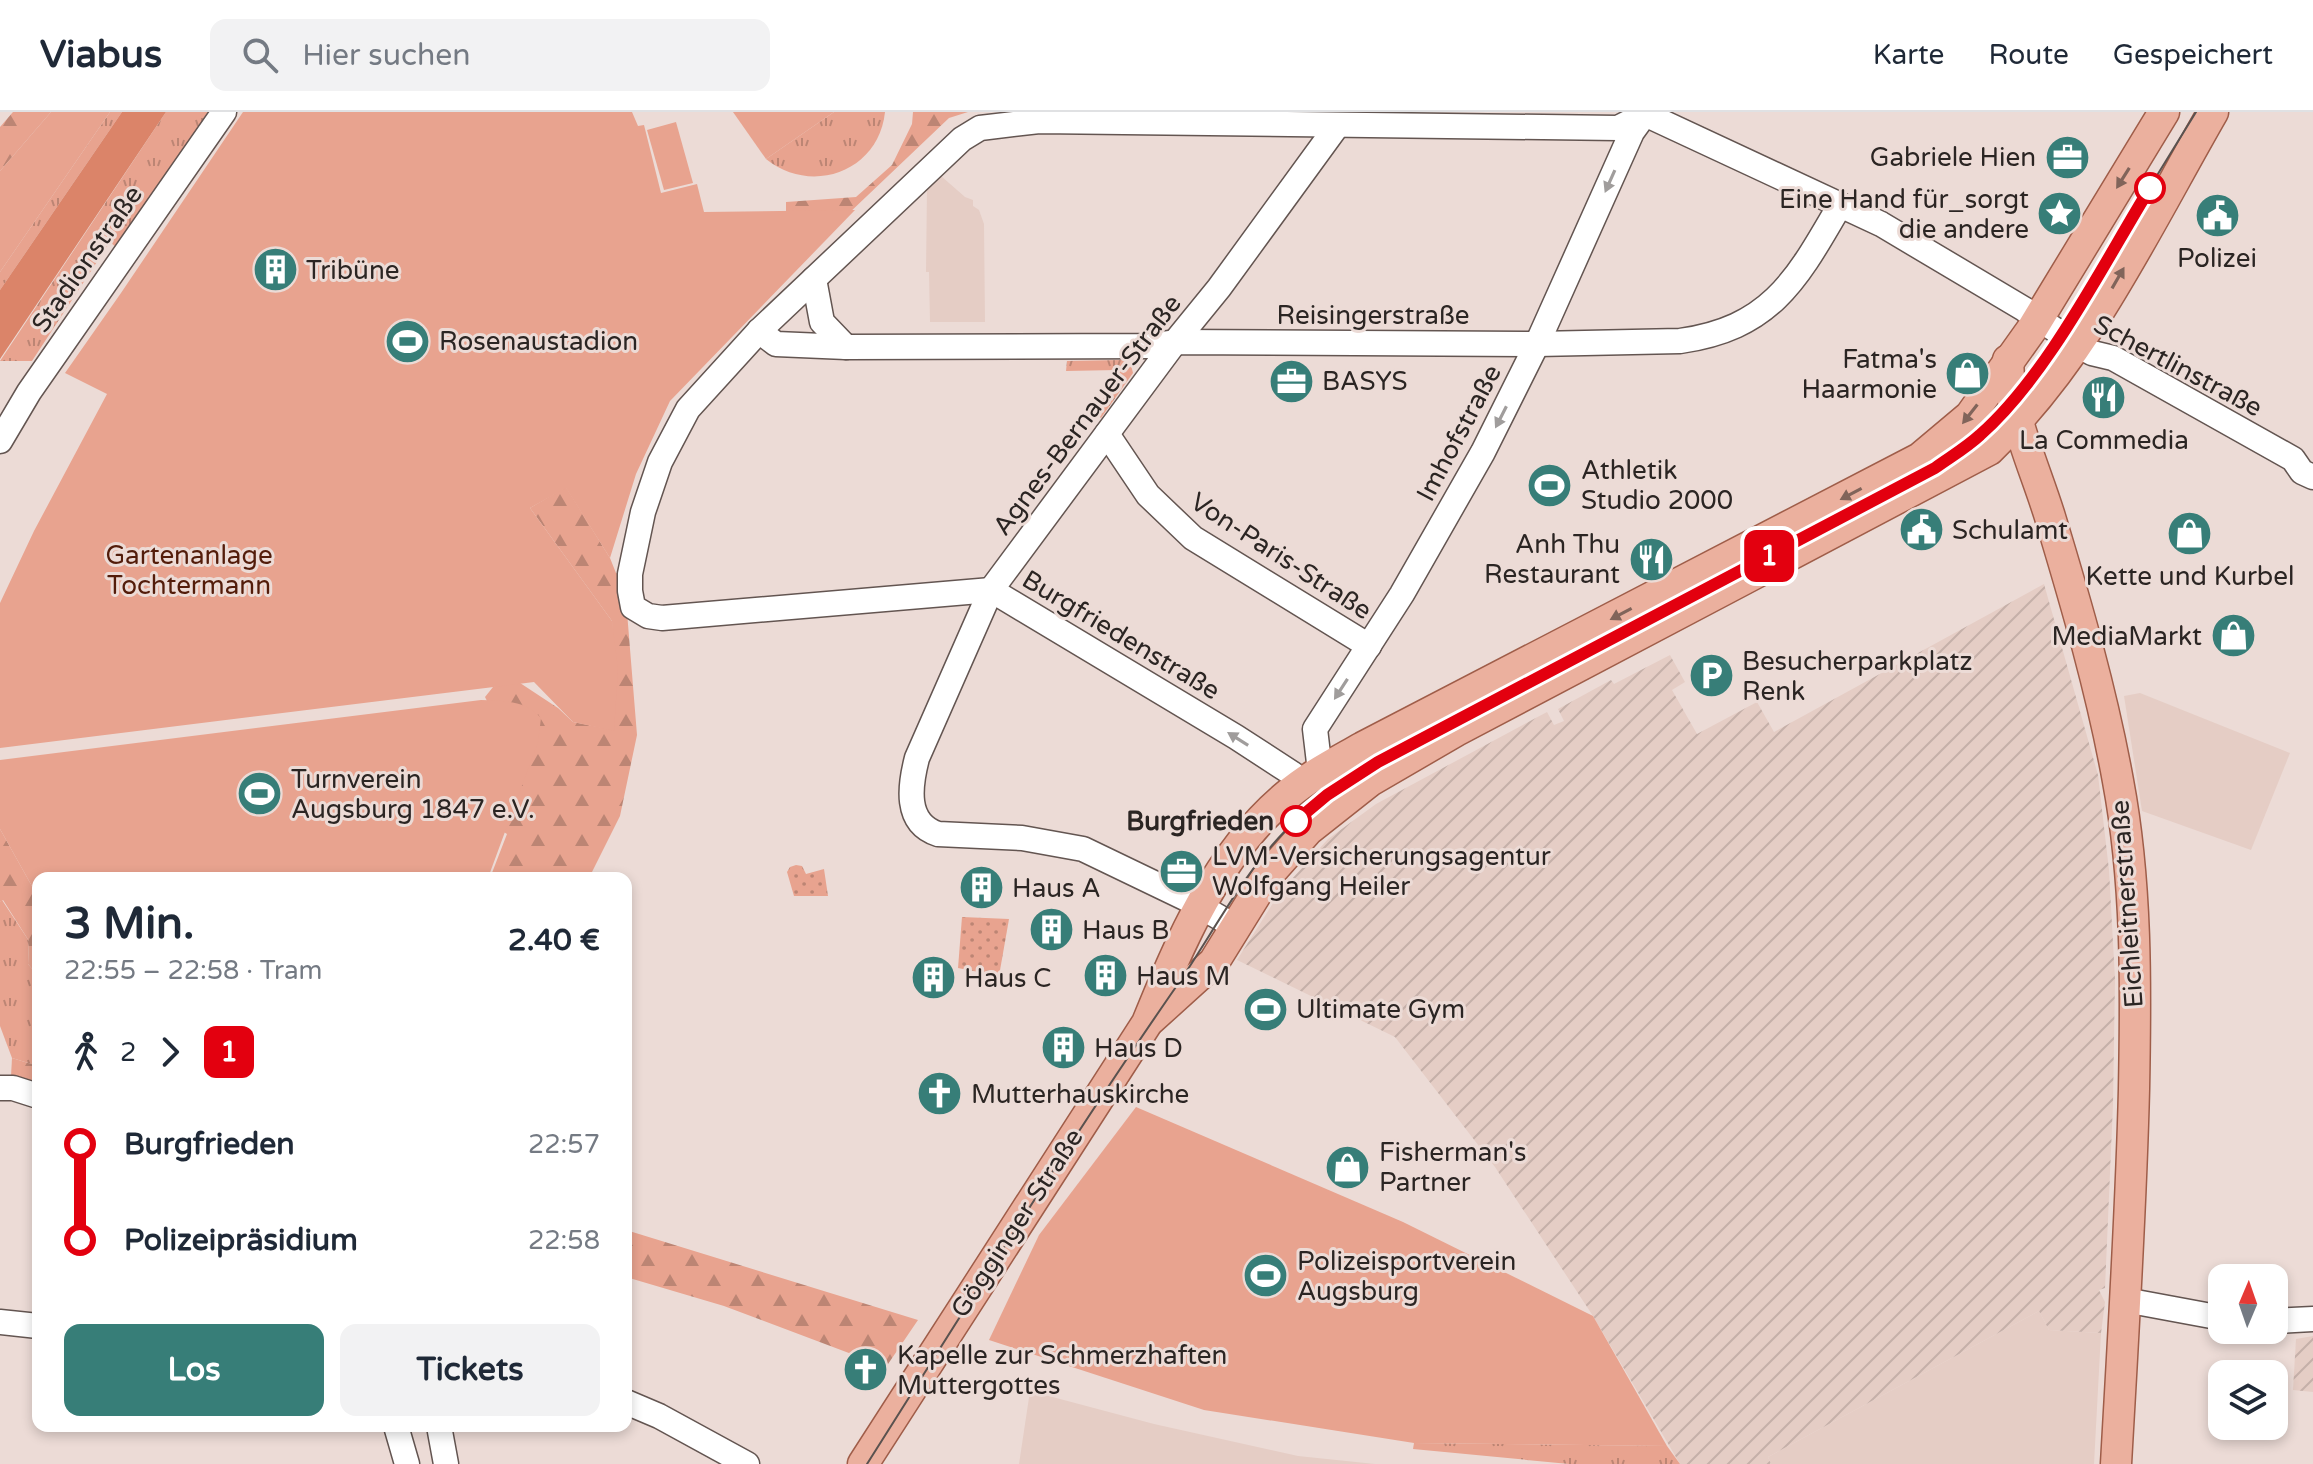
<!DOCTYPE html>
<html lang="de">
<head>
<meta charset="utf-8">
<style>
	:root { --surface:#fff; --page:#f2f2f3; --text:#1f2937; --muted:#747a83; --line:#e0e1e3; --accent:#377e78 }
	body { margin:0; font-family:"Varela Round",sans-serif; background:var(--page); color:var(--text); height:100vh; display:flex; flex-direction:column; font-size:30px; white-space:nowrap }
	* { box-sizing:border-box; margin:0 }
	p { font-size:26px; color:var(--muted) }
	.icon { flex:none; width:44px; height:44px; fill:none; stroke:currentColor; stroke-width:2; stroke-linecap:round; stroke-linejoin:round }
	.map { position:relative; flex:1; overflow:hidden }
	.side { position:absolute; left:32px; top:760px; width:600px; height:560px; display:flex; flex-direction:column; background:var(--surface); border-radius:16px; box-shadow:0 4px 12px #0003 }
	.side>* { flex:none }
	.badge { padding:0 16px; border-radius:12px; font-size:28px; line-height:52px }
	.needle { width:52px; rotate:2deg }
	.tools { position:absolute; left:2208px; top:1152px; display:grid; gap:16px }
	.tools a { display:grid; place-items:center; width:80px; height:80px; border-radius:16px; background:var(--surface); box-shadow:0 4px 12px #0003; font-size:40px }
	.map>.badge { position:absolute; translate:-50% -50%; box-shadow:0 0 0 4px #fff }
	.legs { display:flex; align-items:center; gap:12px; height:88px; padding:0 32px; font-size:26px }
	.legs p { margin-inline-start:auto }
	.summary { display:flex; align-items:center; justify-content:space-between; height:136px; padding:0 32px }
	h1 { font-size:44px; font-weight:800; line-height:60px }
	.action { display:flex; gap:16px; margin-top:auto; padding:16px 32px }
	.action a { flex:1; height:92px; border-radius:16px; background:var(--accent); color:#fff; font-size:32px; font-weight:800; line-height:92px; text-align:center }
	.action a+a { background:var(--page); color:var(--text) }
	ul { padding:0 32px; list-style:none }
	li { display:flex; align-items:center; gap:28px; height:96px; font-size:30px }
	li i { display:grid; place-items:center; width:12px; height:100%; margin:0 10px; background:currentColor }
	li i::after { content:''; width:20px; height:20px; margin:-10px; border:6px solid; border-radius:50%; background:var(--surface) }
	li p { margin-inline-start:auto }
	li:first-child i { background:linear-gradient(#0000 50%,currentColor 0) }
	li:last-child i { background:linear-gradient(currentColor 50%,#0000 0) }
	header { display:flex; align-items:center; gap:48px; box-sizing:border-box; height:112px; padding:0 40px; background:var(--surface); border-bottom:2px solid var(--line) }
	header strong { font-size:38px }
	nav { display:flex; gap:44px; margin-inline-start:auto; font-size:28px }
	.search { width:560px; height:72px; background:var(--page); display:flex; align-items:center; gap:20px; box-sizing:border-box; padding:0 28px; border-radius:16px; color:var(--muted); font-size:30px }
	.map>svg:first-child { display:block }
	.built { fill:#e5cdc5 }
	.industrial { fill:url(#industrial-furrows) }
	.grass { fill:url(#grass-tufts) }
	.forest { fill:url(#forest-firs) }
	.park { fill:url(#park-dots) }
	.garden { fill:#e8a38f }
	.water { fill:#db8469 }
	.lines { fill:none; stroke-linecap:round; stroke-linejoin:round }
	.minor-casing { stroke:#635551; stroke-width:27 }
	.major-casing { stroke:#9f5d49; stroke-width:33 }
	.minor { stroke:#fff; stroke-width:24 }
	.major { stroke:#ebb09e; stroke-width:30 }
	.tram { stroke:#5a524f; stroke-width:2 }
	.oneway { fill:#81645a }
	.oneway2 { fill:#a09d9c }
	.line-1-casing { stroke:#fff; stroke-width:18 }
	.line-1 { stroke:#e3000f; stroke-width:12 }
	.stop-1-dot { fill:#fff; stroke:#e3000f; stroke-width:4 }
	.labels { text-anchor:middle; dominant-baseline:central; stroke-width:6; stroke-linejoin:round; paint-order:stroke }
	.poi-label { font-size:26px; fill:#2b2523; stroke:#ecdbd6; text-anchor:start }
	.street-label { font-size:26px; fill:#2b2523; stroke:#ecdbd6 }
	.park-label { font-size:26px; fill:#531c0a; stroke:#ecdbd6 }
	.stop-label { font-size:26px; font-weight:bold; fill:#2b2523; stroke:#ecdbd6; text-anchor:end }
</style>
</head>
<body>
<header>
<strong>Viabus</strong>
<div class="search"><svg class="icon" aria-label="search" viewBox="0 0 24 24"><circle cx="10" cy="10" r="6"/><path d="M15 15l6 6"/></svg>Hier suchen</div>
<nav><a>Karte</a><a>Route</a><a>Gespeichert</a></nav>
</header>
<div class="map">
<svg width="2313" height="1352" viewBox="0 0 2313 1352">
	<defs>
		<pattern id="industrial-furrows" width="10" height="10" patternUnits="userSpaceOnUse" patternTransform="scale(2)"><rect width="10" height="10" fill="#e5cdc5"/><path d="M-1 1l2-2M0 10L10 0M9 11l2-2" fill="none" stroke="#c5b0a9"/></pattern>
		<pattern id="grass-tufts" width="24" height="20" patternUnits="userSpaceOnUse" patternTransform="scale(2)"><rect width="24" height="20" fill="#e8a38f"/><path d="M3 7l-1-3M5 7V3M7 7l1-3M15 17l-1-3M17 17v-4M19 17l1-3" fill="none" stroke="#bc8574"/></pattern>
		<pattern id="forest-firs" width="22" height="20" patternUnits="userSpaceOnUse" patternTransform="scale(2)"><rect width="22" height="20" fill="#e8a38f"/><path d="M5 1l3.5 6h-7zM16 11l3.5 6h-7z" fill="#bc8574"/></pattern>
		<pattern id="park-dots" width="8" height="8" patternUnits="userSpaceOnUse" patternTransform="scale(2)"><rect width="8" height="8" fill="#e8a38f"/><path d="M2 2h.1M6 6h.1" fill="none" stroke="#bc8574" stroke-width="1.8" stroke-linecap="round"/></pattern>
	</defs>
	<rect width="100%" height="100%" fill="#ecdbd6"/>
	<g class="built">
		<polygon points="941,64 965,85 973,88 973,94 979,98 984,112 985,210 930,210 929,160 926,160 927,77"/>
		<polygon points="2140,581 2290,641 2251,738 2142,699 2124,584"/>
		<polygon points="2039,1199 2049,1218 2101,1221 2094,1352 1771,1352 1768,1345"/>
		<polygon points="1030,1279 1154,1312 1298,1344 1375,1352 1019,1352"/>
	</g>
	<g class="industrial">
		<polygon points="2044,472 2098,663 2109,758 2115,867 2113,992 2105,1176 2099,1178 2105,1190 2101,1221 2049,1218 2039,1199 1768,1345 1771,1352 1680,1352 1593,1204 1495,1055 1395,925 1237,848 1280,780 1328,727 1376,692 1547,600 1554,613 1564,609 1558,597 1611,568 1614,572 1670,543 1685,570 1672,578 1697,622 1757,590 1774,620"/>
		<polygon points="2313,1224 2313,1280 2293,1278 2296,1227"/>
	</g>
	<g class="grass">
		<polygon points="110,0 122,0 0,178 0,160"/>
		<polygon points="166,0 224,0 124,142 110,130 32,249 0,249"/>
		<path d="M834,0H885C879,59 812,84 766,47Z"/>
		<polygon points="1122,248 1131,253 1133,261 1101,306 1093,300 1121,263 1117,258 1066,259 1067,249"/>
		<polygon points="2,788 29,829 28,852 38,864 38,954 12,946 0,914 0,790"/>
		<polygon points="1414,1331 1667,1334 1680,1352 1569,1352 1413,1337"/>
	</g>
	<g class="forest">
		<polygon points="13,0 51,0 0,59 0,15"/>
		<polygon points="913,0 968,0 949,6 826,123 786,99 786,90 856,85 892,53 912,12"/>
		<polygon points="566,375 610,446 616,461 624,463 637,623 620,704 589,766 490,766 507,722 494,714 496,607 485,585 493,575 514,567 558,596 573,610 614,618 612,509 530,396"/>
		<polygon points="0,717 38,785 38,864 28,852 29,829 3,788 0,790"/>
		<polygon points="12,946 38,954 38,972 11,964"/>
		<polygon points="626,1118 918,1208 886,1255 724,1194 626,1165"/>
	</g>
	<g class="park">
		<polygon points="796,753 802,754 806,762 824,757 828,784 794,784 787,760 790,755"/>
		<polygon points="962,805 1009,807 999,864 958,856"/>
	</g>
	<g class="garden">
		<polygon points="51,0 110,0 0,160 0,59"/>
		<polygon points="243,0 632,0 638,14 644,13 661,81 697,72 704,100 855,98 670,289 636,362 610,446 566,376 530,396 612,509 618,557 614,619 573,610 534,570 0,636 0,491 34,419 107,282 65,261 121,181"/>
		<polygon points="733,0 834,0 766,47"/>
		<polygon points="676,10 693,71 664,78 647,18"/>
		<path d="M481,588C503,589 526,588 541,606L538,630L488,766H38V785L0,717V648Z"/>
		<polygon points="1136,995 1403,1110 1593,1204 1667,1334 1414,1331 1204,1298 989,1228 1039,1123"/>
	</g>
	<polygon class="water" points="122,0 166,0 0,247 0,178"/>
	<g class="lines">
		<defs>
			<g id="minor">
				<polyline points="814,167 822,210 846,235"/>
				<path d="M759,219L776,232L846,235L1149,234L1175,230L1537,232L1680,229C1772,216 1797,167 1840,93"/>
				<polyline points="1107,322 1148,383 1193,426 1369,534"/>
				<polyline points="0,329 29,280 224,0"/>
				<polyline points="1320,659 1315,617 1402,482 1483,340 1537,232 1632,20 1645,2"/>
				<polyline points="1301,672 1293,662 1236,625 991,478 662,506 648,504 633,495 630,479 630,462 643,400 660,350 688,297 759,219 962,27 980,16 1039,9 1618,16 1645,2 1881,112 2024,197 2078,233 2092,241 2113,246 2293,347 2302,360 2313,365"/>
				<path d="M1236,815L1189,788L1083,737L1022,726L938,722C904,711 910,673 917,646L991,478L1175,230L1219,176L1337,14"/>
				<polyline points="0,976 13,976 38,984"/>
				<polyline points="2125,1188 2222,1206"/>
				<polyline points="2274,1209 2313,1207"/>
				<polyline points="0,1210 38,1214"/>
				<polyline points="626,1290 659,1304 747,1352"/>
				<polyline points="396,1314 407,1352"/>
				<polyline points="439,1314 446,1352"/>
			</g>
			<g id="major">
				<path d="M2008,248C2009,302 2034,353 2050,405C2076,491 2102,580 2118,669C2137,770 2136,874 2134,977C2131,1102 2123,1227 2116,1352"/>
				<path d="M1151,907L1214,850L1268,763L1308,718L1370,669L1456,619L1989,338C2087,244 2146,116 2213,0"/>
				<path d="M863,1352L1147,911C1180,830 1217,742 1286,684C1309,664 1337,650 1363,635L1920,346L1970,304L2032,217L2164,0"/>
			</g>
		</defs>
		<use href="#minor" class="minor-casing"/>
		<use href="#major" class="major-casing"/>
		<use href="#minor" class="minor"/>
		<use href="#major" class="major"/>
		<path class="tram" d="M867,1352C969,1191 1069,1029 1178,872C1213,821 1242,763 1286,718C1313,690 1346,671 1378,650L1935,356C1979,325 2005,299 2038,257L2196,0"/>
	</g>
	<defs><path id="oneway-solid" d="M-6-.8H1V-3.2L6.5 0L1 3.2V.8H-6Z" transform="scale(2)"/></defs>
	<g class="oneway">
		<use href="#oneway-solid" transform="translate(2123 66) rotate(122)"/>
		<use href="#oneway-solid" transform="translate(2118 166) rotate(-60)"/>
		<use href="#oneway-solid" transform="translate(1970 302) rotate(128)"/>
		<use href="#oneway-solid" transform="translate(1851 382) rotate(152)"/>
		<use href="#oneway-solid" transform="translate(1621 502) rotate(152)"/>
	</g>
	<g class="oneway2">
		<use href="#oneway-solid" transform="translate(1610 69) rotate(114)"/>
		<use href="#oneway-solid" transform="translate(1501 305) rotate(117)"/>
		<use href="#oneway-solid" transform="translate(1341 577) rotate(123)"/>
		<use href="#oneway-solid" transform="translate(1238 627) rotate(-148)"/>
	</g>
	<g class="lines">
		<defs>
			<path id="line-1" d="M1296,709L1327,683L1378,650L1935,356C1950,345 1966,336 1980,323C2048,263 2102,154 2150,76"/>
		</defs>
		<use href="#line-1" class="line-1-casing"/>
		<use href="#line-1" class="line-1"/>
	</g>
	<defs>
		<symbol id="office-disc" viewBox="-11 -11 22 22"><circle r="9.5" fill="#377e78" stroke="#ecdbd6"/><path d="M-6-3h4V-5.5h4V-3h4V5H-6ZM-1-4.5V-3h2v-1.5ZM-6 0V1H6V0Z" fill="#fff"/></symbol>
		<symbol id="sight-disc" viewBox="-11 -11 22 22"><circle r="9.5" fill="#377e78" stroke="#ecdbd6"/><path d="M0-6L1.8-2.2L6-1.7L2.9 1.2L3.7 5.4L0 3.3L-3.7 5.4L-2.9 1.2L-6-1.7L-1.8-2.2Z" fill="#fff"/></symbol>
		<symbol id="civic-disc" viewBox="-11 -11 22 22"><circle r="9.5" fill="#377e78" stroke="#ecdbd6"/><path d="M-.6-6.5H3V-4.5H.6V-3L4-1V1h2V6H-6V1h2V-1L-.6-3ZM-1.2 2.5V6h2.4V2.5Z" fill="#fff"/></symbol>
		<symbol id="building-disc" viewBox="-11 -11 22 22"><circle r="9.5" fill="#377e78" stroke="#ecdbd6"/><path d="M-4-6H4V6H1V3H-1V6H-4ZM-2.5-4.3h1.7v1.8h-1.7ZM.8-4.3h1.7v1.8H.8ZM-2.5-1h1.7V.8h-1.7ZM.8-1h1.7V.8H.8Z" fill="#fff"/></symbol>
		<symbol id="stadium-disc" viewBox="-11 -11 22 22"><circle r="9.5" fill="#377e78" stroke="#ecdbd6"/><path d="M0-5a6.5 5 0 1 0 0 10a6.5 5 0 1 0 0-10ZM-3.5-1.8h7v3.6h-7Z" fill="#fff"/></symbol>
		<symbol id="shop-disc" viewBox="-11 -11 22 22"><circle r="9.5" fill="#377e78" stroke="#ecdbd6"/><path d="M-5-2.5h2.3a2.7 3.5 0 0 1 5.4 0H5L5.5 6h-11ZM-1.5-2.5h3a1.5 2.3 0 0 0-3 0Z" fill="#fff"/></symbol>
		<symbol id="restaurant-disc" viewBox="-11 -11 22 22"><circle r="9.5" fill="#377e78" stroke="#ecdbd6"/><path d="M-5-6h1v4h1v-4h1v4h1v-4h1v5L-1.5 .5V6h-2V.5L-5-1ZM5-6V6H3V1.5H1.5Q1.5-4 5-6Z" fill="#fff"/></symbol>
		<symbol id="parking-disc" viewBox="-11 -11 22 22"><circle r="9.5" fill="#377e78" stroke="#ecdbd6"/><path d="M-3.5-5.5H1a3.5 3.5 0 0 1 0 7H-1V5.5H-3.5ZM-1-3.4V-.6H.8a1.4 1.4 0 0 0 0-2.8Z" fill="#fff"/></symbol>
		<symbol id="church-disc" viewBox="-11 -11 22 22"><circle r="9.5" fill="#377e78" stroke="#ecdbd6"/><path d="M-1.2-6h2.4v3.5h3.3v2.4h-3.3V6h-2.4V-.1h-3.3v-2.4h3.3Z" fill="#fff"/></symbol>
	</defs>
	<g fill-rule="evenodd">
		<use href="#office-disc" x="2042" y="20" width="51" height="51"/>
		<use href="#sight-disc" x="2034" y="76" width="51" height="51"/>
		<use href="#civic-disc" x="2192" y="78" width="51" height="51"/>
		<use href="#building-disc" x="250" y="132" width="51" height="51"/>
		<use href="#stadium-disc" x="382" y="204" width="51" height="51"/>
		<use href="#shop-disc" x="1942" y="236" width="51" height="51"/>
		<use href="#office-disc" x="1266" y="244" width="51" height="51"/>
		<use href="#restaurant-disc" x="2078" y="260" width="51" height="51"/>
		<use href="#stadium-disc" x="1524" y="348" width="51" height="51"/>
		<use href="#civic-disc" x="1896" y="392" width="51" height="51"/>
		<use href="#shop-disc" x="2164" y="396" width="51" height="51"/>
		<use href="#restaurant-disc" x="1626" y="422" width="51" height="51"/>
		<use href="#shop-disc" x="2208" y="498" width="51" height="51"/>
		<use href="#parking-disc" x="1686" y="538" width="51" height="51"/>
		<use href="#stadium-disc" x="234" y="656" width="51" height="51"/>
		<use href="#office-disc" x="1156" y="734" width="51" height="51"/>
		<use href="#building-disc" x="956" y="750" width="51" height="51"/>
		<use href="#building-disc" x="1026" y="792" width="51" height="51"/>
		<use href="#building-disc" x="1080" y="838" width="51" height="51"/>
		<use href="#building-disc" x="908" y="840" width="51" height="51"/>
		<use href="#stadium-disc" x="1240" y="872" width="51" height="51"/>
		<use href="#building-disc" x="1038" y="910" width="51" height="51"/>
		<use href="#church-disc" x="914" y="956" width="51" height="51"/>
		<use href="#shop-disc" x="1322" y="1030" width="51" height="51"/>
		<use href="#stadium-disc" x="1240" y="1138" width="51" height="51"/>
		<use href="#church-disc" x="840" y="1232" width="51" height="51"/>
	</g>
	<g class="stop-1-dot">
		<circle cx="2150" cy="76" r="14"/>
		<circle cx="1296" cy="709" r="14"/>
	</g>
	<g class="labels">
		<g class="poi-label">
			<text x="2036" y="45" text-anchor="end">Gabriele Hien</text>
			<text x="2029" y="87" text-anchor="end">Eine Hand für_sorgt<tspan x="2029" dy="30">die andere</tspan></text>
			<text x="2217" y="146" text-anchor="middle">Polizei</text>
			<text x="306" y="158">Tribüne</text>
			<text x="439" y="229">Rosenaustadion</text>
			<text x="1937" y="247" text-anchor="end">Fatma's<tspan x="1937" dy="30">Haarmonie</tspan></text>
			<text x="1322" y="269">BASYS</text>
			<text x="2104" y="328" text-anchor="middle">La Commedia</text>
			<text x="1581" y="358">Athletik<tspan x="1581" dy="30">Studio 2000</tspan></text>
			<text x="1952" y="418">Schulamt</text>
			<text x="1620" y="432" text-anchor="end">Anh Thu<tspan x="1620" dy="30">Restaurant</tspan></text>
			<text x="2190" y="464" text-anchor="middle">Kette und Kurbel</text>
			<text x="2202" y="524" text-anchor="end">MediaMarkt</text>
			<text x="1742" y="549">Besucherparkplatz<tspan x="1742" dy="30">Renk</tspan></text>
			<text x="291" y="667">Turnverein<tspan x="291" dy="30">Augsburg 1847 e.V.</tspan></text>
			<text x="1212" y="744">LVM-Versicherungsagentur<tspan x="1212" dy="30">Wolfgang Heiler</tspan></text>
			<text x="1012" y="776">Haus A</text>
			<text x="1082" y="818">Haus B</text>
			<text x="1136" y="864">Haus M</text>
			<text x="964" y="866">Haus C</text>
			<text x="1296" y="897">Ultimate Gym</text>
			<text x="1094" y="936">Haus D</text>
			<text x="971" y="982">Mutterhauskirche</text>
			<text x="1379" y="1040">Fisherman's<tspan x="1379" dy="30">Partner</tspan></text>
			<text x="1297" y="1149">Polizeisportverein<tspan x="1297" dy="30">Augsburg</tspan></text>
			<text x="897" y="1243">Kapelle zur Schmerzhaften<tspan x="897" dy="30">Muttergottes</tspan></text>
		</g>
		<g class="street-label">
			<text transform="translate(87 147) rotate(-55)">Stadionstraße</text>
			<text x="1373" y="203">Reisingerstraße</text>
			<text transform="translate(2178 254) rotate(28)">Schertlinstraße</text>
			<text transform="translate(1087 303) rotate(-53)">Agnes-Bernauer-Straße</text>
			<text transform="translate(1459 321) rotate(-62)">Imhofstraße</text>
			<text transform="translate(1281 444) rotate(33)">Von-Paris-Straße</text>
			<text transform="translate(1121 523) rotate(31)">Burgfriedenstraße</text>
			<text transform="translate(2127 792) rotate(-94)">Eichleitnerstraße</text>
			<text transform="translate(1017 1111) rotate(-57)">Gögginger Straße</text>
		</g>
		<g class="park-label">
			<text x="189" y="443">Gartenanlage<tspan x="189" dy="30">Tochtermann</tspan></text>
		</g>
		<g class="stop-label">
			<text x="1274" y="709">Burgfrieden</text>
		</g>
	</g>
</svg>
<div class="tools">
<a><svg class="needle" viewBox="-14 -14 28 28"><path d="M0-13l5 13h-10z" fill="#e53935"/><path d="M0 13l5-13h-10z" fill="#747a83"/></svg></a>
<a><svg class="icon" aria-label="layers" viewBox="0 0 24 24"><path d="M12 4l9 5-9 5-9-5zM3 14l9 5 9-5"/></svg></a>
</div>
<b class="badge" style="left:1769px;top:444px;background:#e3000f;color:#fff">1</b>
<section class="side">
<div class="summary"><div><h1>3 Min.</h1><p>22:55 – 22:58 · Tram</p></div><b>2.40 €</b></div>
<div class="legs"><svg class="icon" aria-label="walk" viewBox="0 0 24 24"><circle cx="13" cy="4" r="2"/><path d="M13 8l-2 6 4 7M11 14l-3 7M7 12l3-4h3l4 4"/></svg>2<svg class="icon" aria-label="forward" viewBox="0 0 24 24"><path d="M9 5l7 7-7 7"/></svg><b class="badge" style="background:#e3000f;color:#fff">1</b></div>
<ul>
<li><i style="color:#e3000f"></i><b>Burgfrieden</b><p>22:57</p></li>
<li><i style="color:#e3000f"></i><b>Polizeipräsidium</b><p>22:58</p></li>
</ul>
<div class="action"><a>Los</a><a>Tickets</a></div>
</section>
</div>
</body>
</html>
